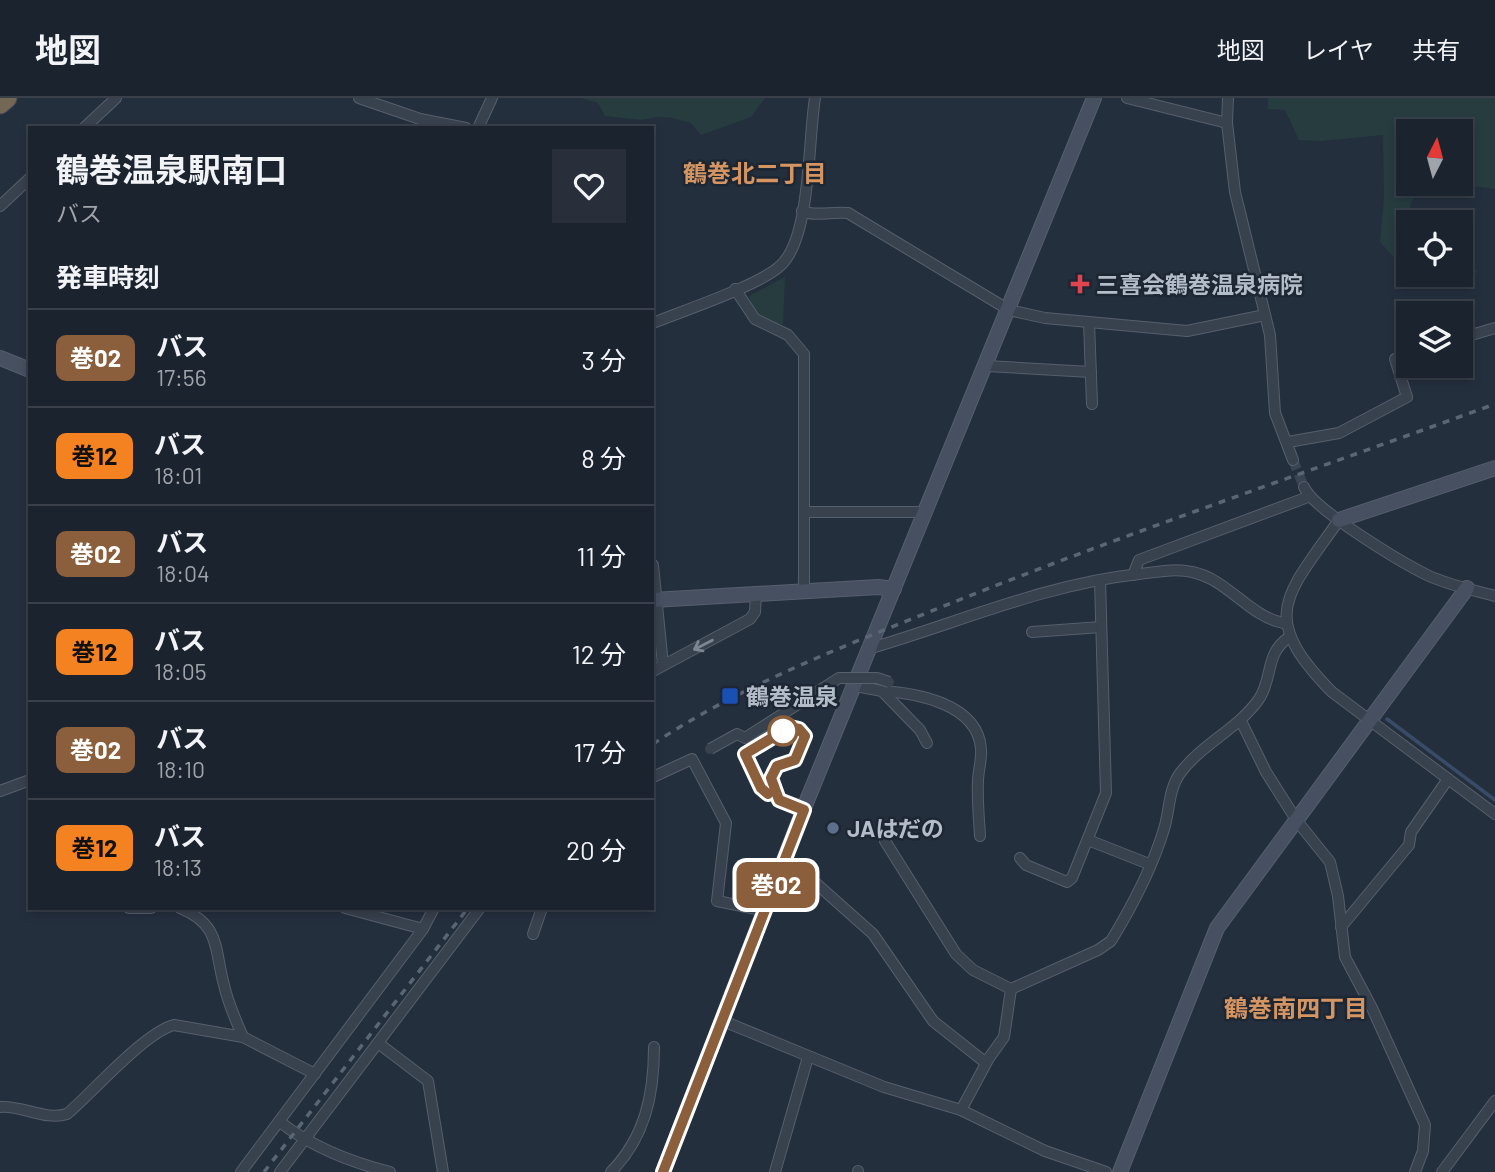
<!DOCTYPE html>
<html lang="ja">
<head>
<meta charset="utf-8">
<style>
	:root { --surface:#1b232e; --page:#282f3a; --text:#f1f3f6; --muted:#a0a4aa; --line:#39404a }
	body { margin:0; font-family:Barlow,"Noto Sans JP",sans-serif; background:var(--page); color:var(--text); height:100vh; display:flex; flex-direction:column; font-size:26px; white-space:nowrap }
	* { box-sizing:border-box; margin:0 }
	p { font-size:23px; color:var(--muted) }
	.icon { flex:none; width:38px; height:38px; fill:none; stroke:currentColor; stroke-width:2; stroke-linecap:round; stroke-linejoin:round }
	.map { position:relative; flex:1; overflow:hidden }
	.sheet { position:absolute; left:28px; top:28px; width:626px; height:784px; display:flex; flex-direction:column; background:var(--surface); border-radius:0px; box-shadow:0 4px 10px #0003,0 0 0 2px var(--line) }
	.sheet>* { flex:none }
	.badge { padding:0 14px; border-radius:10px; font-size:24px; line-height:46px }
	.needle { width:46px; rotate:6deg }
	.tools { position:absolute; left:1396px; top:21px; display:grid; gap:14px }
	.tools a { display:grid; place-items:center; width:77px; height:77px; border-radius:0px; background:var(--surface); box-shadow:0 4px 10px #0003,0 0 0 2px var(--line); font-size:35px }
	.map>.badge { position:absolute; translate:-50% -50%; box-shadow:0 0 0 4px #fff }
	h2 { padding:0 28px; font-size:26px; line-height:63px }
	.round { display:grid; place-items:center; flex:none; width:74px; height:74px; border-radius:0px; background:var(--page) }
	.summary { display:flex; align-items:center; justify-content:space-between; height:119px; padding:0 28px }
	h1 { font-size:33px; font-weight:700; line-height:52px }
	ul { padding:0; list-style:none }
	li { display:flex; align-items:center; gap:21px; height:98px; padding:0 28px; border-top:2px solid var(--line) }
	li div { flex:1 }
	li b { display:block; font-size:26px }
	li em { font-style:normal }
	li .badge { min-width:77px; font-weight:700; text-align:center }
	header { display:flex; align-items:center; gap:42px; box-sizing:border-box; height:98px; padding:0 35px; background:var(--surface); border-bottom:2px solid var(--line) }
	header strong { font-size:33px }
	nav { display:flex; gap:38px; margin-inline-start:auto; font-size:24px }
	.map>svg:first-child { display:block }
	.green { fill:#263c3f }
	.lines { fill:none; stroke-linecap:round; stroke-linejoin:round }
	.stream { stroke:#394c67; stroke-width:3.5 }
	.street-tunnel { stroke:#3a4453; stroke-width:10; stroke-dasharray:10 5; stroke-linecap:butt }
	.street-casing { stroke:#565f6c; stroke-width:12 }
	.secondary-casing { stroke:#565f6c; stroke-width:16 }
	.highway-casing { stroke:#434c59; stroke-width:21 }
	.street { stroke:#38414e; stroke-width:10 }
	.secondary { stroke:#465061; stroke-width:14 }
	.highway { stroke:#746855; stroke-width:19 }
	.rail { stroke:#5a6575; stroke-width:3.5; stroke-dasharray:7 7; stroke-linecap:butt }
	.street-bridge-casing { stroke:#565f6c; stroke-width:12; stroke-linecap:butt }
	.street-bridge { stroke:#38414e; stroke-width:10 }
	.oneway { stroke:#7c8592 }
	.line-casing { stroke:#fff; stroke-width:16 }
	.line { stroke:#8b5e3c; stroke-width:10 }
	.health-dot { fill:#e0444e; stroke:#1d2633; stroke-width:2.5 }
	.transit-dot { fill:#1a4fb4; stroke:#1d2633; stroke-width:2.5 }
	.stop-dot { fill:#fff; stroke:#8b5e3c; stroke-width:3.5 }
	.service-dot { fill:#5c6f8a; stroke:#1d2633; stroke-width:2.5 }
	.labels { text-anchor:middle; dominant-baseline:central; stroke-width:5; stroke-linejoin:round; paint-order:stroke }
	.poi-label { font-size:23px; font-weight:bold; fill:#b4bcc9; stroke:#1d2633; text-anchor:start }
	.neighbourhood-label { font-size:24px; font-weight:bold; fill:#d59563; stroke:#1d2633 }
</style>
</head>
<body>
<header>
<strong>地図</strong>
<nav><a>地図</a><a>レイヤ</a><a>共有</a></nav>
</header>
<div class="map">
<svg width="1495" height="1074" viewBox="0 0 1495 1074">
	<rect width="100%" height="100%" fill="#242f3e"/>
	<g class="green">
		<polygon points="581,0 765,0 751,19 701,37 691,25 672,20 656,19 642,22 605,18 598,5"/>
		<polygon points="1268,0 1495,0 1495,91 1457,86 1461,86 1461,33 1409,33 1409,86 1412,86 1414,98 1397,146 1409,153 1407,174 1380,144 1384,101 1383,37 1321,43 1299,42 1285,12 1268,11"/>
		<polygon points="1461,169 1477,172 1471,186 1428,182 1415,177 1461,177"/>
		<path d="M785,179L783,227C767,223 752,216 749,198Z"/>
	</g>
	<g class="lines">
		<polyline class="stream" points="1387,621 1495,702"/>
		<polyline class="street-tunnel" points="1293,362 1304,389"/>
		<defs>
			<g id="street">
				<polyline points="359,0 420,21 466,30"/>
				<polyline points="1127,0 1227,25"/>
				<polyline points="1228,0 1227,25 1235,94 1270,237 1275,315 1293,362"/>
				<polyline points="84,30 116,0"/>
				<polyline points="478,30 492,0"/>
				<polyline points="0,108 30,80"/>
				<path d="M802,113C815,119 833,113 848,115L1009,212L1045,220L1187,233L1265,217"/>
				<polyline points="735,191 755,221 788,237 804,256 804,493"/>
				<polyline points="1089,224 1092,306"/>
				<path d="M653,225C682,213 761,187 781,167C811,139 808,42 815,0"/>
				<polyline points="1461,240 1495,230"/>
				<polyline points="987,268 1091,274"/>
				<polyline points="1288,344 1339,335 1407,299 1395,261 1409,257"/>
				<path d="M1304,389C1314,412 1401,464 1427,477C1448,487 1473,492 1495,498"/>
				<polyline points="805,414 927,414"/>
				<path d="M1339,422C1286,498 1257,518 1332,594L1495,716"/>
				<polyline points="653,467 663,567"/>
				<polyline points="1133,477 1139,462 1308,399"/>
				<polyline points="1032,534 1101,529"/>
				<path d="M871,550C960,524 1046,486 1139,476C1157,474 1175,470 1192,474C1228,481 1249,519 1284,525"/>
				<polyline points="653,573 750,521 755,514 756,496"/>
				<polyline points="856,588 882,593 920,632 927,645"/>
				<path d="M882,593C917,595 978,606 981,651C982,662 978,673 978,683C977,701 979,720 980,738"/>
				<polyline points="1241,623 1266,674 1297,723 1330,764 1338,798 1345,859 1372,910 1425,1027 1423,1053 1415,1074"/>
				<polygon points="790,629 799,631 805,638 795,662 772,673 771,686 779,702 761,690 745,656"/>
				<polyline points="653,679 692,661 726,725 717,803 766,813"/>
				<polyline points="0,693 30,682"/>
				<polyline points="1088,742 1149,766"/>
				<polyline points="885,743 956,856 973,872 1011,891"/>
				<polyline points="1020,760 1026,767 1067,784 1072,780 1106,695 1100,482"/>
				<polyline points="783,768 810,780 873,836 933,923 986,965"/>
				<polyline points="129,810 151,810"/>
				<path d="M180,810C221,827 214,850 224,887C228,905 235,921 243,939"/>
				<polyline points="345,810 423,831"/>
				<polyline points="1341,829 1409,747 1411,734 1448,681"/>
				<polyline points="533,836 542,810"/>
				<path d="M1011,891L1098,852L1111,843C1131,810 1153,768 1164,731C1170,712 1168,691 1181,674C1203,645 1238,631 1259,601C1273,580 1265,556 1288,540"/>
				<polyline points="723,923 884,989 961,1012 1045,1053 1106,1074"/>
				<polyline points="378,945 428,983 443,1074"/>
				<path d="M0,1009C22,1007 46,1023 67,1016C93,994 144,935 174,927L243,939L315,976"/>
				<polyline points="961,1012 989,960 1004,939 1011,891"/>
				<path d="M280,1024C312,1049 350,1064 390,1074"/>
				<polyline points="241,1074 423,831 434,810"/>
				<polyline points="280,1074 480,810"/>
				<path d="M611,1074C645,1039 654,997 654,949"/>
				<polyline points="775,1074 808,959"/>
				<polyline points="858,1074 858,1073"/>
				<polyline points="1442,1074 1495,1003"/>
			</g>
			<g id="secondary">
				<polyline points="0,260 30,272"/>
				<polyline points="1339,422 1495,370"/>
				<polyline points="653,502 878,489 894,491"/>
				<polyline points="779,702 804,711"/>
				<polyline points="663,1074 808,700 1094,0"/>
				<polyline points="1120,1074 1217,830 1467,490"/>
			</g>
			<polyline id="highway" points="0,6 7,0"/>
		</defs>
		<use href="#street" class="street-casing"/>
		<use href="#secondary" class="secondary-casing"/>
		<use href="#highway" class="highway-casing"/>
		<use href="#street" class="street"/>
		<use href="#secondary" class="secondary"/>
		<use href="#highway" class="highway"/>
		<g class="rail">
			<path d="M653,646C746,584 855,544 959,502C1136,432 1316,371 1495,306"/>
			<polyline points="264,1074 468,810"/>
		</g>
		<defs>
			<polyline id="street-bridge" points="710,651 737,636 745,640 839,580 877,580 889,584"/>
		</defs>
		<use href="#street-bridge" class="street-bridge-casing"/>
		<use href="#street-bridge" class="street-bridge"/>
	</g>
	<defs><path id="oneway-shaft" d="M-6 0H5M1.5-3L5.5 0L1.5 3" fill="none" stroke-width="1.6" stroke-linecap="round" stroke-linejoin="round" transform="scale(1.75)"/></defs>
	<use class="oneway" href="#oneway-shaft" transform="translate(703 547) rotate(153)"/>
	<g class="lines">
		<defs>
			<polyline id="line" points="663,1074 804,712 779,702 771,680 777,668 795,662 805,638 799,631 790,629 745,656 761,690 768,696"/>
		</defs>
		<use href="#line" class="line-casing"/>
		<use href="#line" class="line"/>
	</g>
	<path class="health-dot" d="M1076.5 175.5h7v7h7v7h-7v7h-7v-7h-7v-7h7z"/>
	<rect class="transit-dot" x="721" y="589" width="18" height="18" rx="3.5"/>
	<circle class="stop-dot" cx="783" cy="633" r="14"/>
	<circle class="service-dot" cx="833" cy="730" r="7"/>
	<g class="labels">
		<g class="poi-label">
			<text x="1096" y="186">三喜会鶴巻温泉病院</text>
			<text x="746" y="598">鶴巻温泉</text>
			<text x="847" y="730">JAはだの</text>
		</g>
		<g class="neighbourhood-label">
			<text x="755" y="74">鶴巻北二丁目</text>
			<text x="1296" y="909">鶴巻南四丁目</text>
		</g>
	</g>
</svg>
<div class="tools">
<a><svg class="needle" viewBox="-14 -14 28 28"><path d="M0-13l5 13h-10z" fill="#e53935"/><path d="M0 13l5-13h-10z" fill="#a0a4aa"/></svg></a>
<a><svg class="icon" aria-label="locate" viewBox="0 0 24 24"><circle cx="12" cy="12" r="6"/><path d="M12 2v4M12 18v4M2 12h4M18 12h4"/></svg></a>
<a><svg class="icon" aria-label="layers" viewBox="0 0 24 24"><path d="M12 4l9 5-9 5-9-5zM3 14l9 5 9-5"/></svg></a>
</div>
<b class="badge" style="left:776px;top:787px;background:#8b5e3c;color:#fff">巻02</b>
<section class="sheet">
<div class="summary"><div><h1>鶴巻温泉駅南口</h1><p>バス</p></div><a class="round"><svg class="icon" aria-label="heart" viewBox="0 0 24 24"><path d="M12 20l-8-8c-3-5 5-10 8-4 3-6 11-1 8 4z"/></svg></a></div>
<h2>発車時刻</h2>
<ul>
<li><span class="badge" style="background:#8b5e3c;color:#fff">巻02</span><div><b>バス</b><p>17:56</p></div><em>3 分</em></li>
<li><span class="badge" style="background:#f58220;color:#111">巻12</span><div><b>バス</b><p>18:01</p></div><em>8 分</em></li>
<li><span class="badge" style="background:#8b5e3c;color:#fff">巻02</span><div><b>バス</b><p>18:04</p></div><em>11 分</em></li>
<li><span class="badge" style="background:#f58220;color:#111">巻12</span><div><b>バス</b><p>18:05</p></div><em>12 分</em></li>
<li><span class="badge" style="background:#8b5e3c;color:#fff">巻02</span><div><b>バス</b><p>18:10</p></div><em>17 分</em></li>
<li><span class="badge" style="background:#f58220;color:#111">巻12</span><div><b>バス</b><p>18:13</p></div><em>20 分</em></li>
</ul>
</section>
</div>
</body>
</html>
